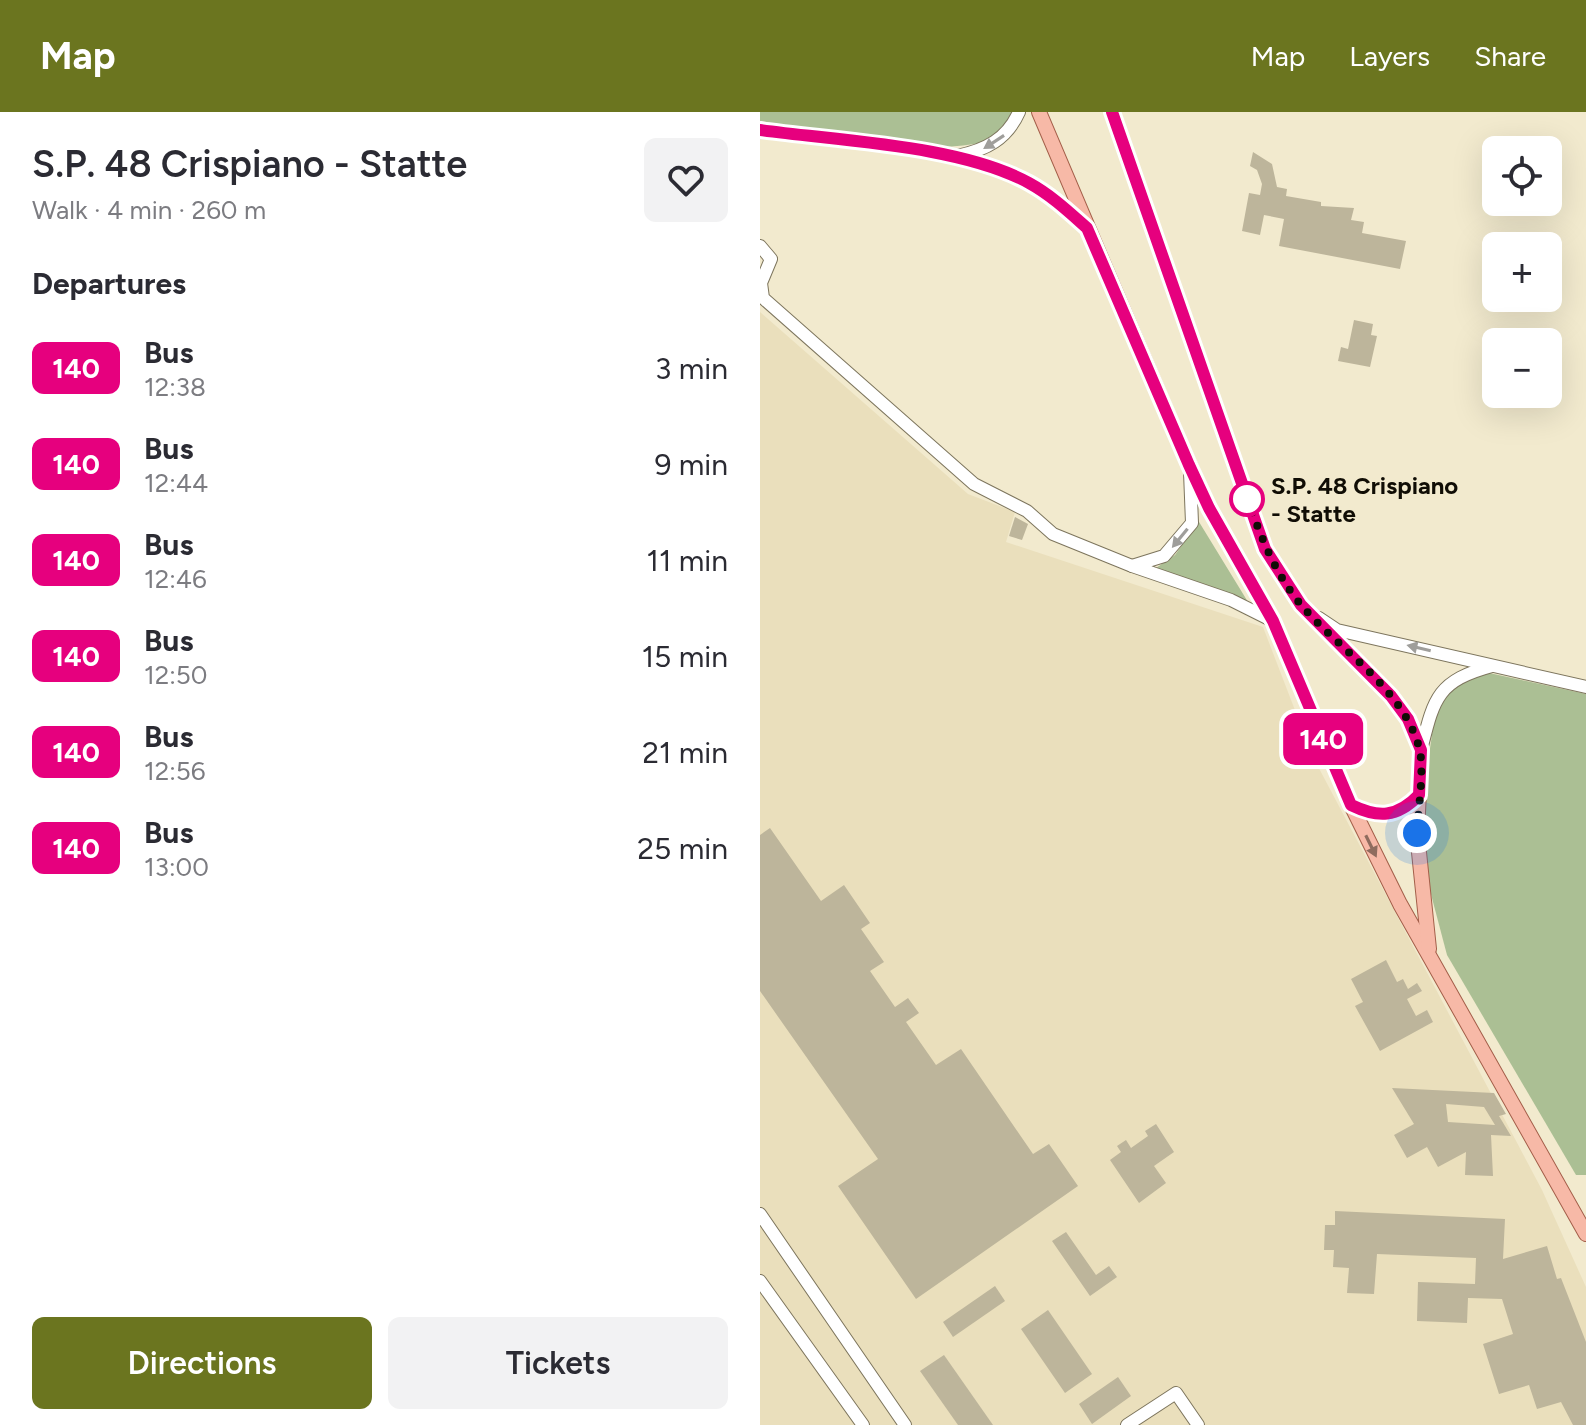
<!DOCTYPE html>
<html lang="en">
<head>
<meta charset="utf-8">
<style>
	:root { --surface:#fff; --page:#f2f2f3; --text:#2b2b33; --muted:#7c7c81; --accent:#6b751f }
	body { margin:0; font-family:Figtree,sans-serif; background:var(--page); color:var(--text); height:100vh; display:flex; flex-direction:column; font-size:30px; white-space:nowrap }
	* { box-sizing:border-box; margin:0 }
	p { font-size:26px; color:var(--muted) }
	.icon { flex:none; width:44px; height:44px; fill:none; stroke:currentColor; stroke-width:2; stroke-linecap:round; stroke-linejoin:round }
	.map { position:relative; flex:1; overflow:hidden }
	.panel { display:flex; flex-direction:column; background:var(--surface); width:760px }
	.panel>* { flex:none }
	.badge { padding:0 16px; border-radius:12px; font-size:28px; line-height:52px }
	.buttons { position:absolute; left:722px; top:24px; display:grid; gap:16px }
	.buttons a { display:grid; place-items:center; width:80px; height:80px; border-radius:12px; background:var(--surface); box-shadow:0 8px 32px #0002; font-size:40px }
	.you { position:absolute; width:40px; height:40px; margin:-20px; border:6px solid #fff; border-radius:50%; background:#1a73e8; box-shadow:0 0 0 12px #1a73e833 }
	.map>.badge { position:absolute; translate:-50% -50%; box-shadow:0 0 0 4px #fff }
	h2 { padding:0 32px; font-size:30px; line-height:72px }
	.round { display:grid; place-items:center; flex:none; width:84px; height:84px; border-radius:12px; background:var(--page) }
	.headline { display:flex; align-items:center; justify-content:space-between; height:136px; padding:0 32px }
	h1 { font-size:38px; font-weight:600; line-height:60px }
	.button { display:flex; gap:16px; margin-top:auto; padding:16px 32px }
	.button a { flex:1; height:92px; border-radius:12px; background:var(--accent); color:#fff; font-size:32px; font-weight:600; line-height:92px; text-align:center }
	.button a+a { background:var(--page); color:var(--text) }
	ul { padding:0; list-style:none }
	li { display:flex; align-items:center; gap:24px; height:96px; padding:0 32px }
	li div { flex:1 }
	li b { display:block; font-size:30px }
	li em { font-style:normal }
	li .badge { min-width:88px; font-weight:700; text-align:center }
	header { display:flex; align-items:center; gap:48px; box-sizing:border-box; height:112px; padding:0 40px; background:var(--accent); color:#fff }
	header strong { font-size:38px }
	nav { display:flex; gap:44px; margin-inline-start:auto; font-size:28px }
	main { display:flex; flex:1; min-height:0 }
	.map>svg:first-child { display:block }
	.built { fill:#eadfbc }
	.green { fill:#abbf94 }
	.building { fill:#bdb59b; fill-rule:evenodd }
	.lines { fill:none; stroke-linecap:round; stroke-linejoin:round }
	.minor-casing { stroke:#7d755d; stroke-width:14 }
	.major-casing { stroke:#a35e49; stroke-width:16 }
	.minor { stroke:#fff; stroke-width:12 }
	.major { stroke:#f7b9a7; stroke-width:14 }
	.oneway { fill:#9f9e9b }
	.oneway2 { fill:#8f6c5e }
	.line-casing { stroke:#fff; stroke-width:18 }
	.line { stroke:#e6007e; stroke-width:12 }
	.walk { stroke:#100d05; stroke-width:8; stroke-dasharray:0 14.4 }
	.stop-dot { fill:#fff; stroke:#e6007e; stroke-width:4 }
	.labels { text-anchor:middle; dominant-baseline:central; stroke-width:7; stroke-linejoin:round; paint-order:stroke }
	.stop-label { font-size:24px; font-weight:bold; fill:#100d05; stroke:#f2eace; text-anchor:start }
</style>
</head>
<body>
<header>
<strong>Map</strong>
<nav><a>Map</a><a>Layers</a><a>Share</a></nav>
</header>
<main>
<section class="panel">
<div class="headline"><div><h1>S.P. 48 Crispiano - Statte</h1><p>Walk · 4 min · 260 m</p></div><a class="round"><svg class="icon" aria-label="heart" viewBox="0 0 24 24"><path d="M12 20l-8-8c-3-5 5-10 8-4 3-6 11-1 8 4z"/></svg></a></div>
<h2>Departures</h2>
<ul>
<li><span class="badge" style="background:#e6007e;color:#fff">140</span><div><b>Bus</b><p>12:38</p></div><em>3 min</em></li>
<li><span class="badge" style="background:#e6007e;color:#fff">140</span><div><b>Bus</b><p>12:44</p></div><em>9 min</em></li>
<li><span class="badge" style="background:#e6007e;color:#fff">140</span><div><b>Bus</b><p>12:46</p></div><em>11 min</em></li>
<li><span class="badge" style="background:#e6007e;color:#fff">140</span><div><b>Bus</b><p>12:50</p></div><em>15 min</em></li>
<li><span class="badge" style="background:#e6007e;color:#fff">140</span><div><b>Bus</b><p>12:56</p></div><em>21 min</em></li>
<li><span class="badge" style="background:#e6007e;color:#fff">140</span><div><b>Bus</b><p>13:00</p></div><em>25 min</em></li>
</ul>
<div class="button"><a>Directions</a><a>Tickets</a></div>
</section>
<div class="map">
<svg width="826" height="1313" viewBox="0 0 826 1313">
	<rect width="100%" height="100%" fill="#f2eace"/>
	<polygon class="built" points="0,200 208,382 255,400 246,430 503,515 553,645 782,1078 826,1175 826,1313 0,1313"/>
	<g class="green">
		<path d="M0,0H253C250,11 237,27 225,30C162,45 65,20 0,9Z"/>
		<polygon points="436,405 488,490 396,456 415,443 432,419"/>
		<polygon points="720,559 826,582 826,1063 816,1063 687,843 663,752 665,671 676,595 691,572"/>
	</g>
	<g class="building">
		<polygon points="493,40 512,52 517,75 527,77 526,84 561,90 561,94 594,96 591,108 604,110 602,121 646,129 640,157 519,134 524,107 504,103 500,123 482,119 489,81 500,83 502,72 497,58 490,54"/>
		<polygon points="594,208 613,212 611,223 617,224 610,255 578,249 581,235 588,237"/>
		<polygon points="255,405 268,412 262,428 249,424"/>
		<polygon points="10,716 61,789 84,773 110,811 101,817 124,850 110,859 135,895 148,886 159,901 146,910 176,953 201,937 273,1042 289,1032 318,1074 156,1187 78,1074 118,1047 0,879 0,723"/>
		<polygon points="626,848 637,870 643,867 648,877 657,871 662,879 647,887 656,904 667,898 673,910 620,939 595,894 603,890 591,867"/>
		<path d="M632,976L734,981L746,1002L739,1004L751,1024L731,1023L733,1064L705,1063L706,1040L678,1055L667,1035L647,1046L634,1023L654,1012ZM686,992L724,995L735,1013L688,1010Z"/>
		<polygon points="396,1012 414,1040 394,1054 406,1071 379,1091 350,1048 361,1040 357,1034 366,1028 371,1036 388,1024 385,1019"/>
		<polygon points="575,1099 745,1107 743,1147 787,1134 797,1167 801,1166 826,1230 826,1313 813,1313 801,1290 777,1297 769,1273 739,1282 723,1232 753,1222 742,1187 708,1186 707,1211 657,1209 658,1170 715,1172 716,1146 617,1142 614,1182 587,1181 589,1156 573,1155 574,1138 564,1138 565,1113 575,1113"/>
		<polygon points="306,1120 336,1163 349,1154 357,1165 330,1184 292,1129"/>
		<polygon points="235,1174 245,1189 193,1225 183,1210"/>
		<polygon points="288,1198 332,1262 305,1281 261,1217"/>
		<polygon points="184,1243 233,1313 198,1313 160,1259"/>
		<polygon points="358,1265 371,1284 332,1312 319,1292"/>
	</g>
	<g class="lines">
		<defs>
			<g id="minor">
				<path d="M0,18C79,29 200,33 269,71C291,83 309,99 327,116"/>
				<path d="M197,44C226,38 247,27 259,0"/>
				<polyline points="0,134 11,147 1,171 3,186 214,372 267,399 293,422 372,454"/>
				<polyline points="430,360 432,411 404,444 372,454 471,488 513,509"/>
				<polyline points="559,506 577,518 826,575"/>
				<path d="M661,638C674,586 677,569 732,554"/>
				<polyline points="0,1102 145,1313"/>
				<polyline points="0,1169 103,1313"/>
				<polyline points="367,1313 416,1281 438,1313"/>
			</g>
			<g id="major">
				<polyline points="279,0 421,334 449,396 513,509 591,693 640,792 826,1122"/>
				<polyline points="352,0 505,437 541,493 631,584 648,607 661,638 657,721 669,837"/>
				<path d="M591,693C618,706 637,706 659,683"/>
			</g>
		</defs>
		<use href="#minor" class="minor-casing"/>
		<use href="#major" class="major-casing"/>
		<use href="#minor" class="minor"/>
		<use href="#major" class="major"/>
	</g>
	<defs><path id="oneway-solid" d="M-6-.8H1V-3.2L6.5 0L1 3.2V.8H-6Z" transform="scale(2)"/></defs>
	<g class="oneway">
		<use href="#oneway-solid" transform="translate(234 30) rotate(147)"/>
		<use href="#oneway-solid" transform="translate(420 426) rotate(129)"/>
		<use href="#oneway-solid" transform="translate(659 536) rotate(-167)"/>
	</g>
	<use class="oneway2" href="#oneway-solid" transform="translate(611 734) rotate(64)"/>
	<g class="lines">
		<defs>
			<path id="line" d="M0,18C79,29 200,33 269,71C291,83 309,100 327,116L429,353L449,396L513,509L591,693C618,706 637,706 659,683L661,638L648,607L631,584L541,493L505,437L352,0"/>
		</defs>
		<use href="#line" class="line-casing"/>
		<use href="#line" class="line"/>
		<path class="walk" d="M487,387L485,380C499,420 514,461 542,494C581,539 642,576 659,635C665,656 658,698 657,721"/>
	</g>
	<circle class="stop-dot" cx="487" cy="387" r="16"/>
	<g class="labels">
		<g class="stop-label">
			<text x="511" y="373">S.P. 48 Crispiano<tspan x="511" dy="28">- Statte</tspan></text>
		</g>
	</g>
</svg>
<div class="buttons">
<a><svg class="icon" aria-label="locate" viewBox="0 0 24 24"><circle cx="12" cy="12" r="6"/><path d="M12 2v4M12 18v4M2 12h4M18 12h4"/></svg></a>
<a>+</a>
<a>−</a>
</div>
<div class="you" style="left:657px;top:721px"></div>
<b class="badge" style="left:563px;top:627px;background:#e6007e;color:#fff">140</b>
</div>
</main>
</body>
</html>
